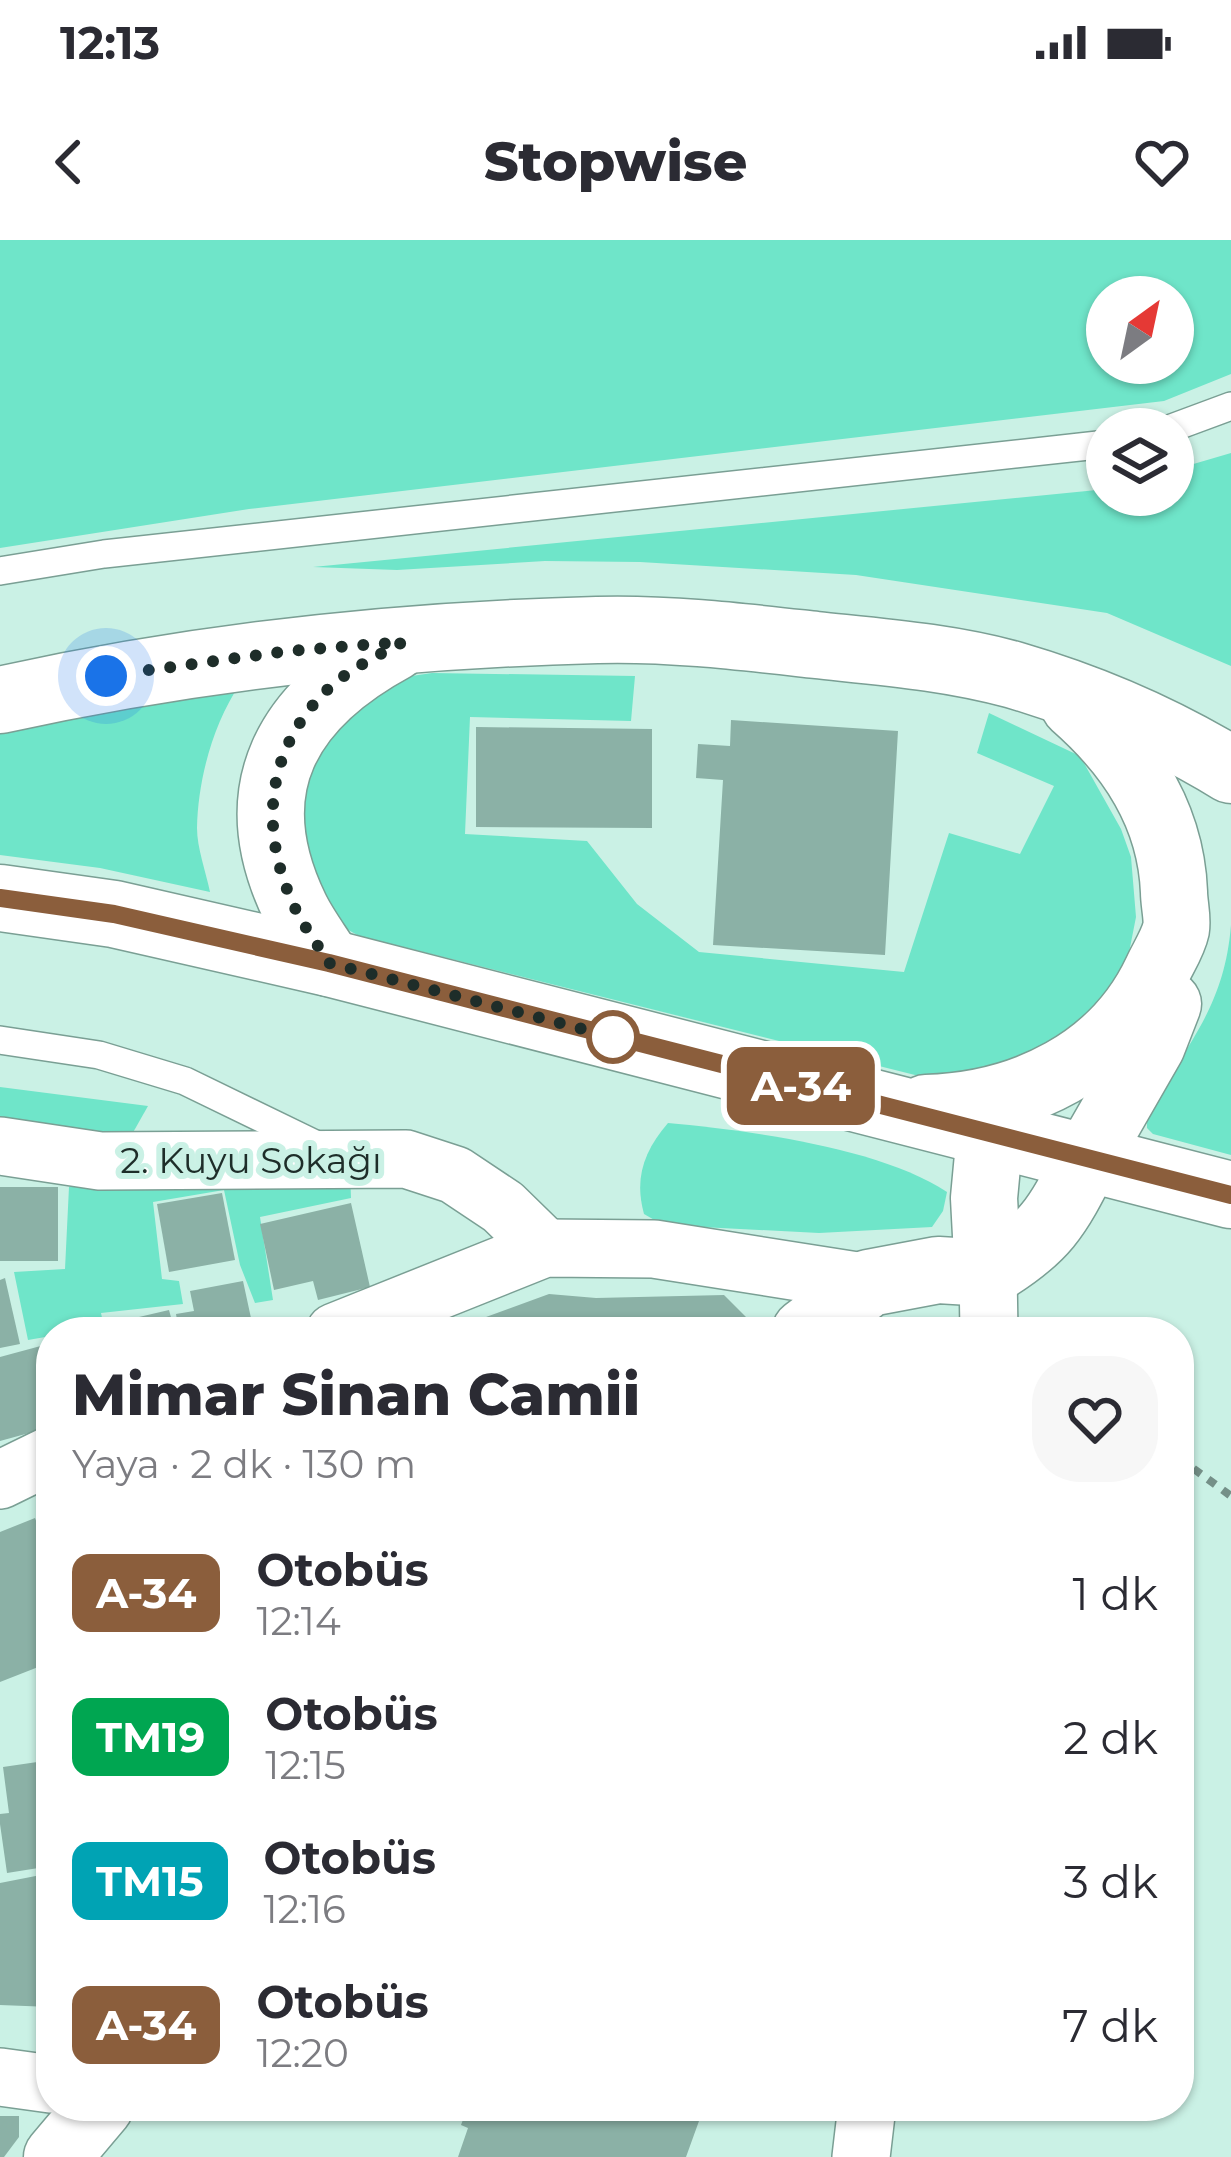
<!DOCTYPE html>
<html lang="tr">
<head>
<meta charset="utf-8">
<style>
	:root { --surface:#fff; --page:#f7f7f7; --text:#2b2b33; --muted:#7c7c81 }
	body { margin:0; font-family:Montserrat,sans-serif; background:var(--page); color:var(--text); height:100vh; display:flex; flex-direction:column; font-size:45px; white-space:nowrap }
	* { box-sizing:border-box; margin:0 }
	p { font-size:39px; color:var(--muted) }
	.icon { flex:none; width:66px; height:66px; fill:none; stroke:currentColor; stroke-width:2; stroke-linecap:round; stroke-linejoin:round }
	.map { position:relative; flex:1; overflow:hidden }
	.side { position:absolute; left:36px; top:1077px; width:1158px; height:804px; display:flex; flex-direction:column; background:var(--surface); border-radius:48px; box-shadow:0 3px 9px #0004 }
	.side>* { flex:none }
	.badge { padding:0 24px; border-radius:18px; font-size:42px; line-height:78px }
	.needle { width:78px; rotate:33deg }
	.fabs { position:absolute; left:1086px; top:36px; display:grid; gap:24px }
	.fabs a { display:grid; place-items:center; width:108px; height:108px; border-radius:50%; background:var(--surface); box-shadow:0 3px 9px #0004; font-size:60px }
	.you { position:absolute; width:60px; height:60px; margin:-30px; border:9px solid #fff; border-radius:50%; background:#1a73e8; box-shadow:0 0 0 18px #1a73e833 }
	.map>.badge { position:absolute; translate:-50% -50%; box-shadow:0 0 0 6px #fff }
	.round { display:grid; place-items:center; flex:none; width:126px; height:126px; border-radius:48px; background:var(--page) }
	.headline { display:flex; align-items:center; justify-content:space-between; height:204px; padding:0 36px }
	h1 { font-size:57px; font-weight:800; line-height:90px }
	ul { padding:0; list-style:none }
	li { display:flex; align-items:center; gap:36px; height:144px; padding:0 36px }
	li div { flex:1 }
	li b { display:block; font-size:45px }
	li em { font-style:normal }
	li .badge { min-width:132px; font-weight:700; text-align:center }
	.status { display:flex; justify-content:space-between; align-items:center; height:84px; padding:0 60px; background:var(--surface); direction:ltr }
	.status svg { height:33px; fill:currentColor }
	header { display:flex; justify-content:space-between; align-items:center; height:156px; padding:0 36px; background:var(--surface); font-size:54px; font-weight:800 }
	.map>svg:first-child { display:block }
	.green { fill:#6fe5c9; fill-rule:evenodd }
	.building { fill:#8bb1a6 }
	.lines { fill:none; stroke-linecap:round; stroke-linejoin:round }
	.service-casing { stroke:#7a9f94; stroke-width:30 }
	.minor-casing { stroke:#7a9f94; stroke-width:60 }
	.tertiary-casing { stroke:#7a9f94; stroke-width:69 }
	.primary-casing { stroke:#7a9f94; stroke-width:69 }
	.path { stroke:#759088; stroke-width:8; stroke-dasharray:9 9; stroke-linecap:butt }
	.service { stroke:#fff; stroke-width:27 }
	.minor { stroke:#fff; stroke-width:57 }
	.tertiary { stroke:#fff; stroke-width:66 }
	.primary { stroke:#fff; stroke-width:66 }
	.line-casing { stroke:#fff; stroke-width:27 }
	.line { stroke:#8b5e3c; stroke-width:18 }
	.walk { stroke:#1e2d29; stroke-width:12; stroke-dasharray:0 21.6 }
	.stop-dot { fill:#fff; stroke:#8b5e3c; stroke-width:6 }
	.labels { text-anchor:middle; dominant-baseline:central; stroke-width:12; stroke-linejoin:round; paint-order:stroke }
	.street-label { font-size:36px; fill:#1e2d29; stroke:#caf1e5 }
</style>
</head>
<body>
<div class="status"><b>12:13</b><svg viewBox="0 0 49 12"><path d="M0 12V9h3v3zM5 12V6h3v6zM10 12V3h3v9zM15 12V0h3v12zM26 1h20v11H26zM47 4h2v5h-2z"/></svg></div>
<header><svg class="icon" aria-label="back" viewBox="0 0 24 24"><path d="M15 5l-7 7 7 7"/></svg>Stopwise<svg class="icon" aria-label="heart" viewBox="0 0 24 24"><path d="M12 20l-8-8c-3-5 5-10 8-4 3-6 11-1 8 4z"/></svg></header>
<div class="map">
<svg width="1231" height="1917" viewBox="0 0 1231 1917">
	<rect width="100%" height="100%" fill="#caf1e5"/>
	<g class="green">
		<path d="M0,0H1231V134L1164,161L249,269L0,308ZM1107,57H1173V123H1107Z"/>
		<polygon points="1231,213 1231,426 1107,373 856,335 640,322 545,321 397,330 313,327 1107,249 1107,255 1173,255 1173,230"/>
		<polygon points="432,433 635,436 631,481 470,477 465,594 587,601 637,664 699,712 904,732 949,593 1020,614 1054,546 977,513 989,473 1080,516 1121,589 1131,617 1136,677 1126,728 1067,802 939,841 359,696 329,679 304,650 297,536 378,441"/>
		<path d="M240,444C213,484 198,539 197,588C197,608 206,632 210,652L100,628L0,615V484Z"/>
		<path d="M1231,685V915L1153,894L1147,888V876C1185,804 1224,771 1231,685Z"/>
		<polygon points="0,847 148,866 131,896 0,896"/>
		<path d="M668,883C747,890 882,908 947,952L943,971L932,987L819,993L663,985L644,974C634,938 644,911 668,883Z"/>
		<polygon points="350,930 351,958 260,977 273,1060 255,1063 240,1025 224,950 153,962 162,1039 179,1041 183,1064 101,1073 105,1092 51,1092 51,1096 28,1100 14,1032 65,1029 69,947"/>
	</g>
	<g class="building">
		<polygon points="731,480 898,491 885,715 713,705 723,540 696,538 698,504 730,506"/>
		<polygon points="476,487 652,489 652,588 476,587"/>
		<rect x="0" y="947" width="58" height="74"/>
		<polygon points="222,953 235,1020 169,1032 157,964"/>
		<polygon points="351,963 370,1047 318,1060 313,1041 274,1050 260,984"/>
		<polygon points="5,1038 20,1104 0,1108 0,1040"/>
		<polygon points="243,1041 254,1092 179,1092 176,1074 194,1071 190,1051"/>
		<polygon points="549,1054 596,1058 724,1055 750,1081 736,1092 445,1092"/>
		<polygon points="169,1070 175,1092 110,1092 109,1084"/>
		<polygon points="48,1104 51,1187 0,1201 0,1117"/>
		<polygon points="35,1278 51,1319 51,1422 0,1442 0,1292"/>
		<polygon points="51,1520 51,1626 7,1633 0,1584 0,1574 9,1573 3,1527"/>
		<polygon points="51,1633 51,1767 0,1765 0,1643"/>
		<polygon points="468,1866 657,1866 699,1881 686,1917 458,1917 468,1888 461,1885"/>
		<polygon points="0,1876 19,1876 19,1897 4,1917 0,1917"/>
	</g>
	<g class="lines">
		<defs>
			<g id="service">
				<polyline points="1169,189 1231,166"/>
				<polyline points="0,331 104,314 1107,204"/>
				<polyline points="0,800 99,815 185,841 323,908"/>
			</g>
			<g id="minor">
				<polyline points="0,906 100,921 406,919 455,935 503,967 545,1008"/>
				<polyline points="988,1033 989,1092"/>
				<polyline points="335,1092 545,1008 654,1009 869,1043"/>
				<polyline points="0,1240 51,1215"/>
				<polyline points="0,1837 51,1844"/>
				<polyline points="861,1917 867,1866"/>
			</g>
			<g id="tertiary">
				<path d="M988,1033C1045,999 1057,978 1086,920"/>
				<polyline points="988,1033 984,958 990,894"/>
				<polyline points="805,1092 869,1043 938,1030 988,1033"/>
				<polyline points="57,1917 100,1866"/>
			</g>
			<g id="primary">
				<path d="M0,460C195,417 397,395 597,390C670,388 744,397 816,405C882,412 949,417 1014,435C1089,457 1164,489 1231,530"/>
				<polyline points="0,658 114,674 329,723 1231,955"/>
				<path d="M329,723C318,705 304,687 295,668C237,548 288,465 395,407"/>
				<path d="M926,868C1023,865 1115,821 1157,731C1163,718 1173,703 1176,689C1178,678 1174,664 1174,652C1171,575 1131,515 1074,465"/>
				<polyline points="1086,920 1152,805 1168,764"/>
			</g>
		</defs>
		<use href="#service" class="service-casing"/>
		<use href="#minor" class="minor-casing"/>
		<use href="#tertiary" class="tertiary-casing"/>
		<use href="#primary" class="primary-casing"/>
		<polyline class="path" points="1179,1218 1231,1256"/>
		<use href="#service" class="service"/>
		<use href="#minor" class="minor"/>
		<use href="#tertiary" class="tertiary"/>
		<use href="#primary" class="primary"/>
	</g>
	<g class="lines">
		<defs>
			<polyline id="line" points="0,658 114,674 329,723 1231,955"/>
		</defs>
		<use href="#line" class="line-casing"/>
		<use href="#line" class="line"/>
		<path class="walk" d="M106,436L288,411L403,402C377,416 346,431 325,452C265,512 259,592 295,668C304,687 318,705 329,723L633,802L613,797"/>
	</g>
	<circle class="stop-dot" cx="613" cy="797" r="24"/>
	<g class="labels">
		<g class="street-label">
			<text x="251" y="920">2. Kuyu Sokağı</text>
		</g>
	</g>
</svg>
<div class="fabs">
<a><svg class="needle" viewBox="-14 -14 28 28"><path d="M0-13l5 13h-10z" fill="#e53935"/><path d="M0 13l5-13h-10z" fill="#7c7c81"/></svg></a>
<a><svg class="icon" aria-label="layers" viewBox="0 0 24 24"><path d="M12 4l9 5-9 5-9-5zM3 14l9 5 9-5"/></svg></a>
</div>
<div class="you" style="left:106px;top:436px"></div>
<b class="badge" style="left:801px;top:846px;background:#8b5e3c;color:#fff">A-34</b>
<section class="side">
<div class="headline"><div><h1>Mimar Sinan Camii</h1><p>Yaya · 2 dk · 130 m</p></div><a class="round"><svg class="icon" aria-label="heart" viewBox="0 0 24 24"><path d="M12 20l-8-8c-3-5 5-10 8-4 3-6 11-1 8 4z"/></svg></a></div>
<ul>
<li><span class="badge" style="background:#8b5e3c;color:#fff">A-34</span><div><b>Otobüs</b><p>12:14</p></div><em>1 dk</em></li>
<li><span class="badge" style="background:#00a651;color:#fff">TM19</span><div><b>Otobüs</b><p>12:15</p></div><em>2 dk</em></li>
<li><span class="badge" style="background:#00a3b4;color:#fff">TM15</span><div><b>Otobüs</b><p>12:16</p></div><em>3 dk</em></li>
<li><span class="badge" style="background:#8b5e3c;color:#fff">A-34</span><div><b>Otobüs</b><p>12:20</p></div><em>7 dk</em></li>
</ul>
</section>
</div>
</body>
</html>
